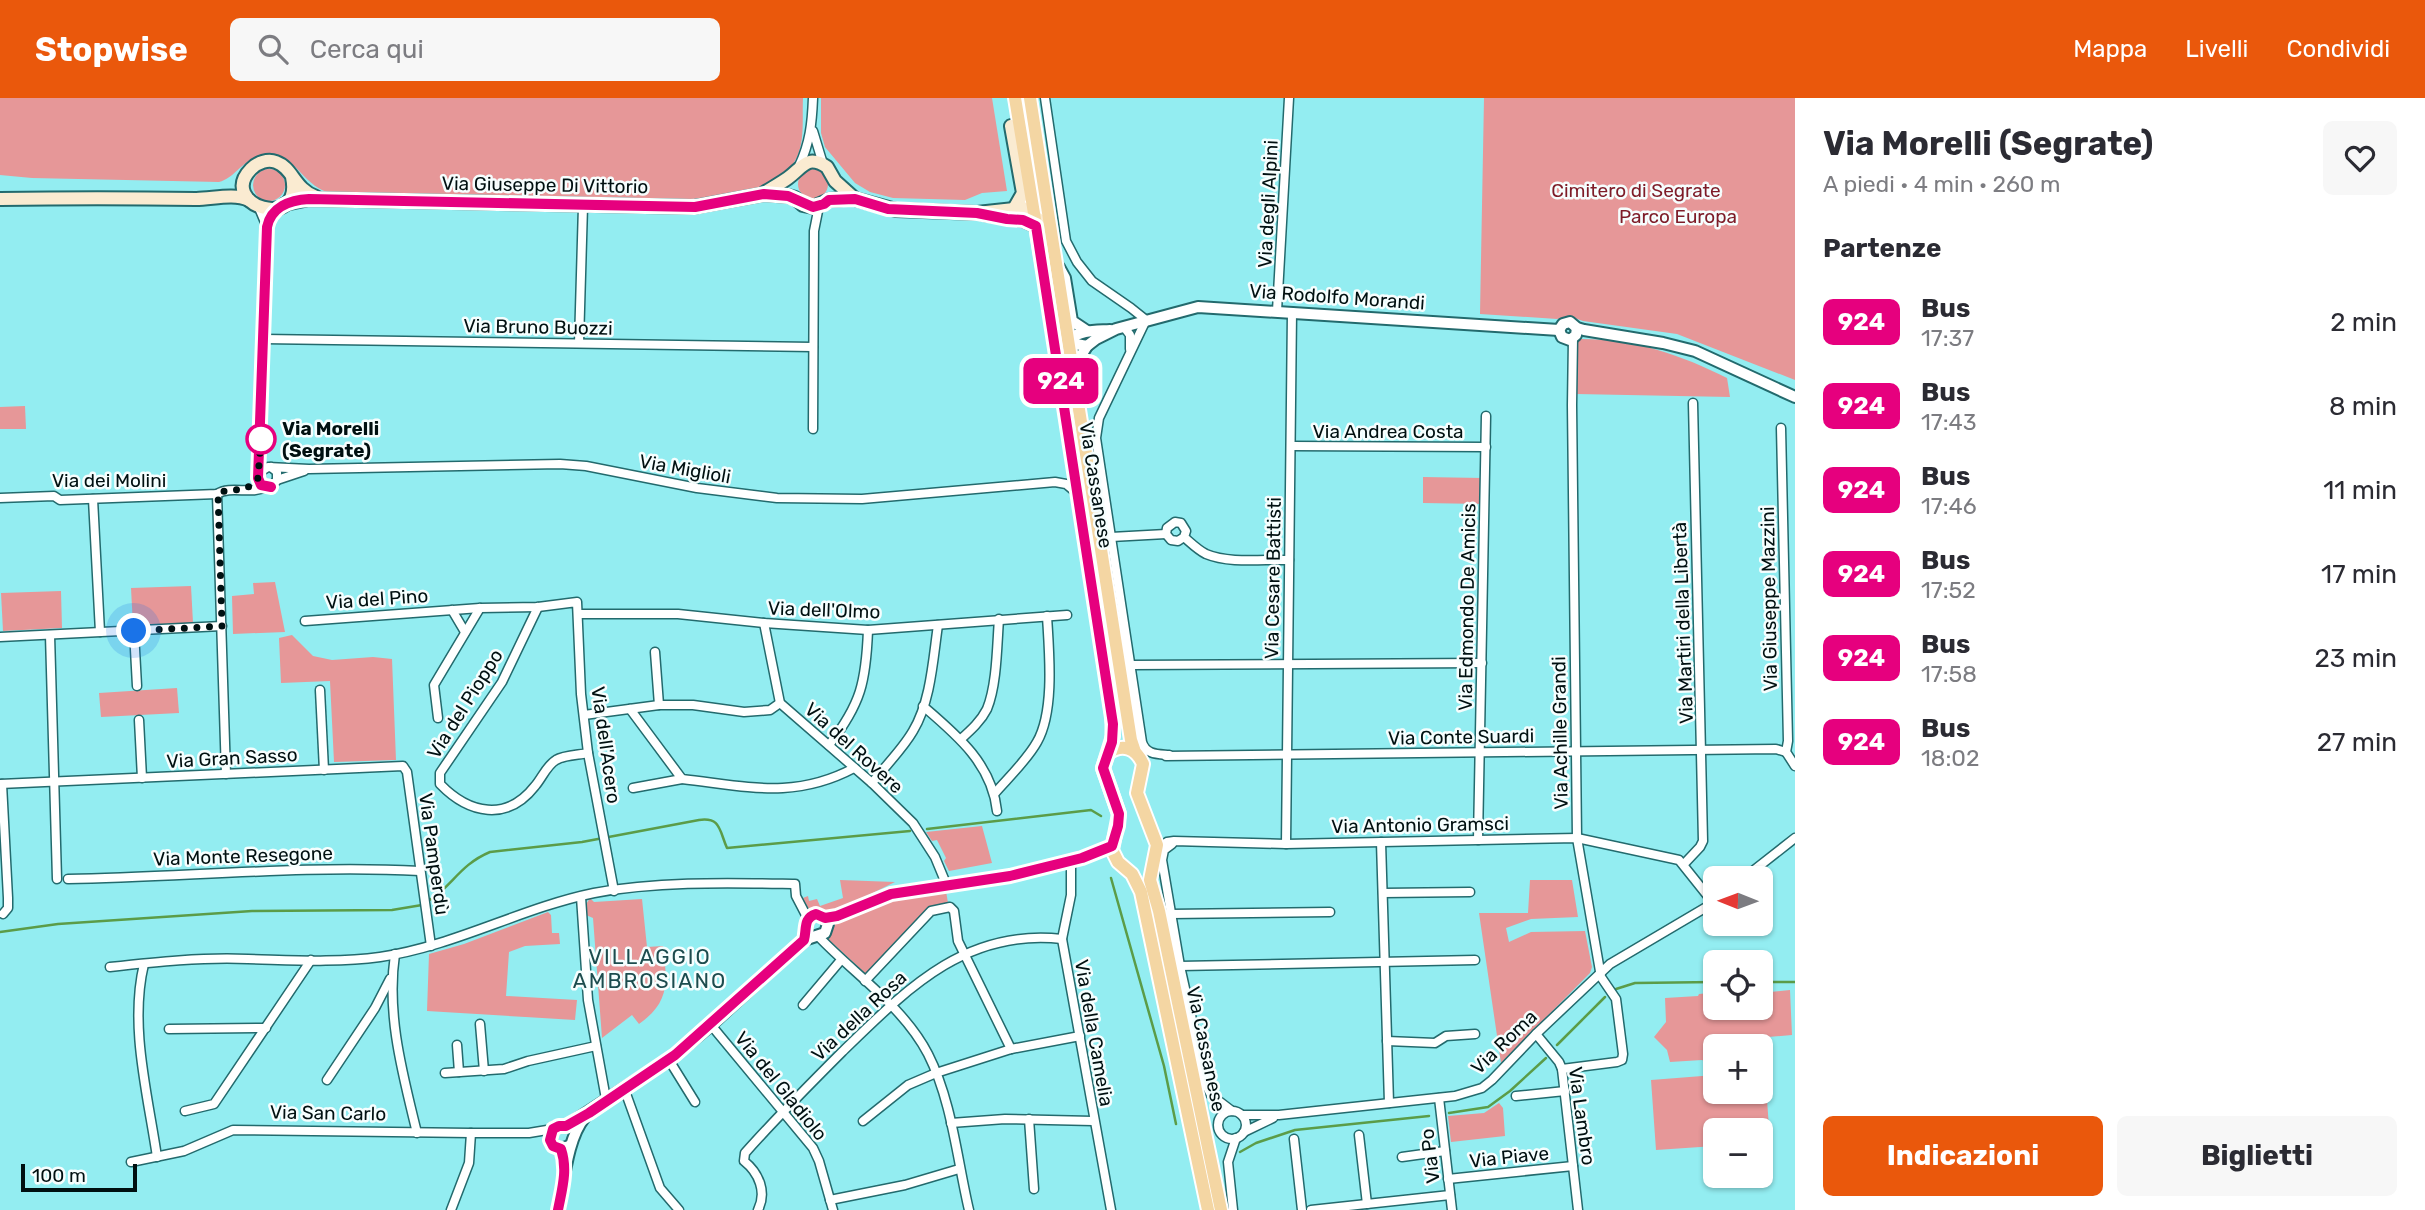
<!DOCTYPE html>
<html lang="it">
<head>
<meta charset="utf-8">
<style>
	:root { --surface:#fff; --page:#f7f7f7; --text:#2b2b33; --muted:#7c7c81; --accent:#ea580c }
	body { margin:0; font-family:Rubik,sans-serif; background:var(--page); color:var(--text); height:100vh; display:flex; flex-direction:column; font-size:26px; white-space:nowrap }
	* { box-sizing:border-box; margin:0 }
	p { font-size:23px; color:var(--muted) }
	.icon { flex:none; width:38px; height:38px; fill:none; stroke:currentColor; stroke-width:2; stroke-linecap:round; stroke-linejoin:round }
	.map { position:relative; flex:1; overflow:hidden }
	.sheet { display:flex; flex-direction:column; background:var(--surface); width:630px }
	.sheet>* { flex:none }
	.badge { padding:0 14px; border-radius:10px; font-size:24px; line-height:46px }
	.needle { width:46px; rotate:271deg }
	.buttons { position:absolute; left:1703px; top:768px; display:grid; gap:14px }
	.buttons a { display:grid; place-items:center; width:70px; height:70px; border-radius:10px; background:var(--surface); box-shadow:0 2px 5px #0004; font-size:35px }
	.scale { position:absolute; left:21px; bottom:18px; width:116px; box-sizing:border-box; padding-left:7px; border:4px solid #001011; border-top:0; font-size:19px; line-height:24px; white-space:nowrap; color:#001011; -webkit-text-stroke:5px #f6fefe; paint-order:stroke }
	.you { position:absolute; width:35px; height:35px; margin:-18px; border:5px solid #fff; border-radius:50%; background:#1a73e8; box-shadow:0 0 0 10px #1a73e833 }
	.map>.badge { position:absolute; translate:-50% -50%; box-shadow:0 0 0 4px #fff }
	h2 { padding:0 28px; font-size:26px; line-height:63px }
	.round { display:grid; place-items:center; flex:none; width:74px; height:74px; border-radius:10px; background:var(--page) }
	.head { display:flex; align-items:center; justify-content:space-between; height:119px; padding:0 28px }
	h1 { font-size:33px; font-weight:700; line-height:52px }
	.action { display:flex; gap:14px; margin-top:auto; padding:14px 28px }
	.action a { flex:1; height:80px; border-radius:10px; background:var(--accent); color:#fff; font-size:28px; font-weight:700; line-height:80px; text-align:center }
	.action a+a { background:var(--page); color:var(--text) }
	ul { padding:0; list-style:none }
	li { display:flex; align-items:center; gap:21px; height:84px; padding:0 28px }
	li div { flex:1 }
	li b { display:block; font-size:26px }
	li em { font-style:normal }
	li .badge { min-width:77px; font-weight:700; text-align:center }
	header { display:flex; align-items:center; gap:42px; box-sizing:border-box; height:98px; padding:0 35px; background:var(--accent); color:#fff }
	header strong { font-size:33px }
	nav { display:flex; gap:38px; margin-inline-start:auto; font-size:24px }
	.search { width:490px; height:63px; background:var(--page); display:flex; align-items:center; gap:18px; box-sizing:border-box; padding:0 24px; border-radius:10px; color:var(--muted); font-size:26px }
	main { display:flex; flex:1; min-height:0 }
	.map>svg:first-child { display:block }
	.green { fill:#e69798 }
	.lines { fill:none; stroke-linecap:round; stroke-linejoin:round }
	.stream { stroke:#5b9c48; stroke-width:2.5 }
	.minor-casing { stroke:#236a6d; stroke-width:11 }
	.tertiary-casing { stroke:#236a6d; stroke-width:14 }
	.secondary-casing { stroke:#236a6d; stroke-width:16 }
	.primary-casing { stroke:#fff; stroke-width:16 }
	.minor { stroke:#fff; stroke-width:8 }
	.tertiary { stroke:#fff; stroke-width:10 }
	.secondary { stroke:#faebd1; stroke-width:12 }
	.primary { stroke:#f4d6a3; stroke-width:12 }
	.line-casing { stroke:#fff; stroke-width:16 }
	.line { stroke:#e6007e; stroke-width:10 }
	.walk { stroke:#001011; stroke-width:7; stroke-dasharray:0 12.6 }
	.stop-dot { fill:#fff; stroke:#e6007e; stroke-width:3.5 }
	.labels { text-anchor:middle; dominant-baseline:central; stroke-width:5; stroke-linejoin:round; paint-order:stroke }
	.street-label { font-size:19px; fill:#001011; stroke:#f6fefe }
	.park-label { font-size:19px; fill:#7e1c28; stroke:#f6fefe }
	.stop-label { font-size:19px; font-weight:bold; fill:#001011; stroke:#f6fefe; text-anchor:start }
	.neighbourhood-label { font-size:21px; letter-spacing:2px; fill:#1c4c4e; stroke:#f6fefe }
</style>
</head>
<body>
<header>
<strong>Stopwise</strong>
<div class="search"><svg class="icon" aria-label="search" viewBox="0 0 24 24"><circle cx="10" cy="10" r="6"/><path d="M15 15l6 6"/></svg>Cerca qui</div>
<nav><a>Mappa</a><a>Livelli</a><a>Condividi</a></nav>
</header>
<main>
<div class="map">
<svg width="1795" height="1112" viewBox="0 0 1795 1112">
	<rect width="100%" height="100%" fill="#93edf1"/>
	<g class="green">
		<path d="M0,0H803C802,18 805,42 797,59C781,94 723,99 690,101L327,94C298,84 290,44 256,59C241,65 234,80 219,84L32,80L0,77Z"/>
		<polygon points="821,0 992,0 1007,93 982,95 965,102 893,100 870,94 855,85 825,49 821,35"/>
		<polygon points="1484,0 1795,0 1795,282 1677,236 1583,223 1569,218 1557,221 1480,216"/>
		<circle cx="813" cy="86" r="15"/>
		<circle cx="269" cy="87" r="16"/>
		<path d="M1577,241C1632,240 1679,256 1727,280L1730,299L1576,296Z"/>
		<polygon points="25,308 26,331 0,331 0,309"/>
		<polygon points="1423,379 1483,380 1483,406 1423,405"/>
		<polygon points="275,484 285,534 233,536 232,498 254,496 253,485"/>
		<polygon points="191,488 193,525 133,528 131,490"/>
		<polygon points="61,493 62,530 3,533 1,495"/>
		<polygon points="292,537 313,558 332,562 373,559 392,561 396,662 334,664 330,583 281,585 279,540"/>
		<polygon points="177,590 179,615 101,619 99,595"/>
		<polygon points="982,728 992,765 949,773 944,763 946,760 937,742 932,743 926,734"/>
		<polygon points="840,782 895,784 828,817 809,812 803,800 808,798 809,803 817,801 820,808 843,800"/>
		<polygon points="1530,782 1572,782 1578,819 1531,821 1506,830 1509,844 1531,834 1585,833 1592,869 1590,875 1501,965 1479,815 1528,815"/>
		<polygon points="946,793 948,805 933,809 867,877 827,840 833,831 835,824 893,799"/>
		<path d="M590,800L594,804L642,801L647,849L663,848C667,883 671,903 639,926L632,917L602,940L593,820L586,817L585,808Z"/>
		<polygon points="548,814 551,817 552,835 559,835 560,846 525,848 509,854 506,898 577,902 575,922 427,913 429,856 464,846"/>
		<polygon points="1790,892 1792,937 1731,942 1728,948 1715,948 1715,965 1712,967 1702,962 1670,964 1667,952 1654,939 1666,924 1665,900 1698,898 1699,896 1709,895 1709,900 1715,899 1715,910 1760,910 1761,895"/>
		<polygon points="1765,973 1770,1044 1761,1044 1760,1032 1715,1032 1715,1048 1656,1052 1651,982 1715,977 1715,994 1760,994 1761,974"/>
		<polygon points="1499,1005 1503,1010 1505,1038 1451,1044 1448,1018 1484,1015"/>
	</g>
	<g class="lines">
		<g class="stream">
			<polyline points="927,731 1091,712 1101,718"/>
			<polyline points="1111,780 1164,968 1176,1026"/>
			<path d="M428,803C452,789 459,767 490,754L582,744L699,722C721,719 719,732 727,750L910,733"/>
			<polyline points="0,834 58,826 252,813 392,812 422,807"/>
			<polyline points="1760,884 1795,884"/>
			<polyline points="1616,891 1635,885 1715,884"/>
			<polyline points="1557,947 1605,899"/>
			<polyline points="1449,1015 1488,1009 1510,993 1546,960"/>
			<polyline points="1240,1054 1256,1045 1295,1032 1429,1018"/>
		</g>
		<defs>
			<g id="minor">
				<path d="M1045,0L1066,143L1077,164L1092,183L1131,210L1146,222L1099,320L1096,340L1142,644C1146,657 1158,656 1169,657"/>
				<polyline points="813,33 823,66"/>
				<path d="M799,68C810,45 812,25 813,0"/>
				<polyline points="259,110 267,129 258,380 264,388 272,388 277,382 277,374 271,369"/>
				<polyline points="1277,213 1289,0"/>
				<polyline points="1124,229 1130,237 1130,251"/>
				<polyline points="263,241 813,249"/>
				<polyline points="579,245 583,108"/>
				<polyline points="1781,330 1788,643 1786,654 1795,668"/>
				<polyline points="813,331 814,133 819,108"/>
				<polyline points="1291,348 1486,349"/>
				<polyline points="258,375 268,369 309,371 560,366 586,368 697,390 777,400 862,401 1055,384 1066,386 1078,396"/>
				<polyline points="277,382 304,373"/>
				<polyline points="217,396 226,676"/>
				<path d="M0,400L54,398L60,402L217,396C231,387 251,397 266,389"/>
				<polyline points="93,401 100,534"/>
				<polyline points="1111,439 1166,436"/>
				<path d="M1184,439L1178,443L1171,442L1166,436L1167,430L1175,424L1181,425L1186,433L1184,439C1191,445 1198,452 1206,456C1230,466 1264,461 1289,462"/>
				<path d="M538,509L502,584L440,675V686C469,716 507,724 535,688C542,680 547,667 556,662C564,657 579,657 588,655"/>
				<polyline points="452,512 465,534"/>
				<polyline points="579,516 678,516 764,525 868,532 1067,517"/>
				<polyline points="305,523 480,510 538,509 577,504 581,596 588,655 614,793"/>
				<polyline points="764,525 780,605 872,685 913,725 935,759 947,788"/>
				<polyline points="134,533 137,588"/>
				<polyline points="50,537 57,781"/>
				<polyline points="0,539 222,528"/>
				<polyline points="655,554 659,607"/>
				<polyline points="1131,567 1482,565"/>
				<polyline points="320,592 324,672"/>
				<path d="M923,608C957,637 992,666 997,713"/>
				<path d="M630,611L682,681C746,688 794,702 854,670"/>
				<polyline points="584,617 659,607 693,607 744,614 770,612 780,605"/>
				<polyline points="438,620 434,587 480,510"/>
				<polyline points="139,622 142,680"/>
				<path d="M961,641C971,632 981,623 987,611C997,587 997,547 999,521"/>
				<path d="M829,647C861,606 866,584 868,532"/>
				<polyline points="1166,658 1776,651 1786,654"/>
				<path d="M872,685C885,668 902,652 913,633C931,603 933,561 938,527"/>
				<polyline points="0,686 403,668 407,674 431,848"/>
				<polyline points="2,686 8,800 8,810 3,816"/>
				<polyline points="633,690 682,681"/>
				<path d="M995,695C1009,679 1027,662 1037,644C1055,613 1049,553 1047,518"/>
				<polyline points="1478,742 1486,318"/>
				<polyline points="1381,744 1389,1005"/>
				<polyline points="1172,746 1164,752 1162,762 1180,868 1207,989 1211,997 1232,1013"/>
				<polyline points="1286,746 1292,214"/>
				<polyline points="1157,751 1167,744 1174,743 1286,746 1577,740 1679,762 1707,797 1715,803"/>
				<polyline points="1071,763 1071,797 1062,841 1111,1112"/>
				<polyline points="1684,766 1700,749 1703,743 1693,305"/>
				<polyline points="1744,780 1795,740"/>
				<path d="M68,781C186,779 302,767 420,773"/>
				<polyline points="1383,795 1470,794"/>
				<polyline points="581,799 588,902 606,1001"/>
				<polyline points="1170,816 1330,814"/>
				<path d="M818,838C854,876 903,908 928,956C952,1003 957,1061 969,1112"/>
				<path d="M395,856C386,917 403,977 417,1035"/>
				<path d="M144,866C129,928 148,997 157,1059"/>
				<polyline points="1180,868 1475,862"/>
				<path d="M110,869C156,864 202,859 248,861C291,862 337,865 380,859C455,848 521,810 594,795C659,783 729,785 795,786L796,798L808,821"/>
				<polyline points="865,883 931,813 950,809 954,813 958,843 1011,951"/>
				<polyline points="803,907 841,862"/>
				<polyline points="480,926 484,973"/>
				<polyline points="711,927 813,1050 819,1063 833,1112"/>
				<polyline points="169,931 266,930"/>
				<polyline points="1536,936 1559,964 1562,971 1578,1112"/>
				<polyline points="1387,943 1435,945 1446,938 1475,936"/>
				<polyline points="457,947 459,974"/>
				<polyline points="669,962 695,1004"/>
				<polyline points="1562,971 1617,964 1622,962 1623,956 1616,901 1601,879 1577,740 1572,307 1573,240"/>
				<polyline points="445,975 504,971 528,963 596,948"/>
				<polyline points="327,982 375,910 390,881"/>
				<polyline points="624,990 660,1090 679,1112"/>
				<polyline points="1516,998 1565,993"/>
				<polyline points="1439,1000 1452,1112"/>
				<polyline points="185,1013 214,1006 311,862"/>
				<circle cx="1232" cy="1027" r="14"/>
				<polyline points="1242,1017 1279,1017 1455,998 1482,990 1492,982 1536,936 1610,866 1715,804"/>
				<polyline points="1029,1021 1034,1091"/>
				<polyline points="863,1023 908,987 936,975 1011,951 1080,938"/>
				<polyline points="951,1025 1005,1021 1093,1023"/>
				<polyline points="1244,1034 1273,1020"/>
				<polyline points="1359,1037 1367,1106"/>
				<polyline points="1294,1041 1302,1112"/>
				<polyline points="1402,1059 1445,1053"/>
				<polyline points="131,1064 184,1053 233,1032 471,1035 529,1035 553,1031"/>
				<polyline points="1448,1081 1573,1068"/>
				<polyline points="830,1102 905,1087 959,1071"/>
				<polyline points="451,1112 469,1065 471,1035"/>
				<path d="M758,1112C767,1094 759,1075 744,1063L745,1055C776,1020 809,987 842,954C906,892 965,830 1062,841"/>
				<polyline points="1233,1112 1228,1064 1236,1040"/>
				<polyline points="1311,1112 1450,1097"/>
			</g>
			<g id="tertiary">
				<polyline points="1059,169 1065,180 1072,223 1087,233"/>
				<polyline points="1559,232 1563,226 1570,224 1577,230 1584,232 1663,245 1695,253 1795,299"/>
				<polyline points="1559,232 1562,239 1570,242 1576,237 1577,230"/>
				<path d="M1087,248L1076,246L1068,242C1081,232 1095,233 1110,232"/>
				<polyline points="1079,280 1079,261 1087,248 1096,241 1116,231 1198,209 1559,232"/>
				<polyline points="825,820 837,818 891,796 1009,778 1082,760 1112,748"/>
				<path d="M569,1048L561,1051L552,1046L550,1037L555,1029L566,1028L675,957L711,927L804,842L825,835L828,826L825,820L816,816C803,820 808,831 804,842"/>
				<path d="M558,1112C564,1084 567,1040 585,1019"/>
			</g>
			<g id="secondary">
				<polyline points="1011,28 1023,95 1015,109"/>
				<path d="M292,79C304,135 216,107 251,71C258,64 268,61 276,64C293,70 294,91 316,99"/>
				<path d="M764,95C772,90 781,85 788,80C803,69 807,56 827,69L835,83L855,101"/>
				<path d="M0,101C65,100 130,100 196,101C213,101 233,95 249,102"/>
				<polyline points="285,106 309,101 694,109 764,96 788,98 795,100 803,107 813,109 829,102 843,101 855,101 896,112 977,115 1023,110 1042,124 1047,141"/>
				<polyline points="984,116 1023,122 1036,128"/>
			</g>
			<g id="primary">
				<polyline points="1015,0 1062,285 1112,616 1113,638 1103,670 1119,716 1112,752 1118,764 1132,776 1141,794 1208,1112"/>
				<polyline points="1030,0 1131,642 1135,654"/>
				<path d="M1108,655C1123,645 1136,650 1143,666L1137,695L1157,747L1150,782L1159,813L1221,1112"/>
			</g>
		</defs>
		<use href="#minor" class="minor-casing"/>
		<use href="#tertiary" class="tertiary-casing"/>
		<use href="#secondary" class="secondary-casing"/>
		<use href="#primary" class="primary-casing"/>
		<use href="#minor" class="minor"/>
		<use href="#tertiary" class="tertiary"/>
		<use href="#secondary" class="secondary"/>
		<use href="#primary" class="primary"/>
	</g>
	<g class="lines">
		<defs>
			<path id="line" d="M271,389L261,387L258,380L267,129C271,109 290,102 309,101L695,109L764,96L788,98L813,109L824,106L829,102L855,101L888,111L977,115L1007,121L1023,122L1036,128L1113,626L1112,644L1103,670L1119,716L1118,728L1112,748L1082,760L1010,778L891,796L837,818L825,820L816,816C803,820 807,831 804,842L675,957L589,1015L566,1028H559L553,1031L550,1042L553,1048L561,1051C568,1072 562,1091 558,1112"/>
		</defs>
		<use href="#line" class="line-casing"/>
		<use href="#line" class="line"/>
		<path class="walk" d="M134,533L222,528L218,396C232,387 244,399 258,380L261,341"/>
	</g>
	<circle class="stop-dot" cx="261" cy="341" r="14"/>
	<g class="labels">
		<g class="street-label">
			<text transform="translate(545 87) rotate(1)">Via Giuseppe Di Vittorio</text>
			<text transform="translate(1268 106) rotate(-87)">Via degli Alpini</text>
			<text transform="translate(1337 199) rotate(4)">Via Rodolfo Morandi</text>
			<text transform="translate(538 229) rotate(1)">Via Bruno Buozzi</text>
			<text x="1388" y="333">Via Andrea Costa</text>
			<text transform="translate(685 371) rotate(10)">Via Miglioli</text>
			<text x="109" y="382">Via dei Molini</text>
			<text transform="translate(1096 387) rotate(81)">Via Cassanese</text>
			<text transform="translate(1273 480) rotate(-89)">Via Cesare Battisti</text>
			<text transform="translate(377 501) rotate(-4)">Via del Pino</text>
			<text transform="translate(1769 501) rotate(-91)">Via Giuseppe Mazzini</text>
			<text transform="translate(1467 509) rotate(-89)">Via Edmondo De Amicis</text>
			<text transform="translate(824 512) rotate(2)">Via dell'Olmo</text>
			<text transform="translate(1683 525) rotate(-92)">Via Martiri della Libertà</text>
			<text transform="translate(465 606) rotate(-58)">Via del Pioppo</text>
			<text transform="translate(1560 635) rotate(-91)">Via Achille Grandi</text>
			<text transform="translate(1461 639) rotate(-1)">Via Conte Suardi</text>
			<text transform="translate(606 647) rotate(82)">Via dell'Acero</text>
			<text transform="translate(854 650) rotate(42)">Via del Rovere</text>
			<text transform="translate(232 660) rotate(-3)">Via Gran Sasso</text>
			<text transform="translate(1420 727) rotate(-1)">Via Antonio Gramsci</text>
			<text transform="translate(434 756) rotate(82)">Via Pamperdù</text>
			<text transform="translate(243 758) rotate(-2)">Via Monte Resegone</text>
			<text transform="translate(859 918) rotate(-43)">Via della Rosa</text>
			<text transform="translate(1094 935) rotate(80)">Via della Camelia</text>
			<text transform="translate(1504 944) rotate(-44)">Via Roma</text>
			<text transform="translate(1206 951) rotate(78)">Via Cassanese</text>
			<text transform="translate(781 988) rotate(51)">Via del Gladiolo</text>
			<text transform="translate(328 1015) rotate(1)">Via San Carlo</text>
			<text transform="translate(1582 1018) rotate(82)">Via Lambro</text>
			<text transform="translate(1430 1058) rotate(-97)">Via Po</text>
			<text transform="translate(1509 1059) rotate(-6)">Via Piave</text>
		</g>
		<g class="park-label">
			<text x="1636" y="92">Cimitero di Segrate</text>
			<text x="1678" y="118">Parco Europa</text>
		</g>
		<g class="stop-label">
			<text x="282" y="330">Via Morelli<tspan x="282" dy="22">(Segrate)</tspan></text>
		</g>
		<g class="neighbourhood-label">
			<text x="650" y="858">VILLAGGIO<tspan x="650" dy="24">AMBROSIANO</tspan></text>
		</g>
	</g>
</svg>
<div class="buttons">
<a><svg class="needle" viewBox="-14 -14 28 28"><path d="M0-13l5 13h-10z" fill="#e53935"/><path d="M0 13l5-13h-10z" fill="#7c7c81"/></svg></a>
<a><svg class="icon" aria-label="locate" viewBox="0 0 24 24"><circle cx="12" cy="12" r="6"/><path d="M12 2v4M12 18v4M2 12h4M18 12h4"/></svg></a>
<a>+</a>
<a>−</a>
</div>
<div class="scale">100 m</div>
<div class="you" style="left:134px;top:533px"></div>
<b class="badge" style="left:1061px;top:283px;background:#e6007e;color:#fff">924</b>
</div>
<section class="sheet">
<div class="head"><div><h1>Via Morelli (Segrate)</h1><p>A piedi · 4 min · 260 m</p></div><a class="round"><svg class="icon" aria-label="heart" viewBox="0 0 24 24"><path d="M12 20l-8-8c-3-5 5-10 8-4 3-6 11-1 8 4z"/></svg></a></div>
<h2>Partenze</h2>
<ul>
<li><span class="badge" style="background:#e6007e;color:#fff">924</span><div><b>Bus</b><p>17:37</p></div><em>2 min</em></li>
<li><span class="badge" style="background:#e6007e;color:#fff">924</span><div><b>Bus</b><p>17:43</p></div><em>8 min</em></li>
<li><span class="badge" style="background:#e6007e;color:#fff">924</span><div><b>Bus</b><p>17:46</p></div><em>11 min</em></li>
<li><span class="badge" style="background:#e6007e;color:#fff">924</span><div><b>Bus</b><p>17:52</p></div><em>17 min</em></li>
<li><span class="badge" style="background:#e6007e;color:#fff">924</span><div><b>Bus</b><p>17:58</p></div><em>23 min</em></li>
<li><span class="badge" style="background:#e6007e;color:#fff">924</span><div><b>Bus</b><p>18:02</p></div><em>27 min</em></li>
</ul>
<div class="action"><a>Indicazioni</a><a>Biglietti</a></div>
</section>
</main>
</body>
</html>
